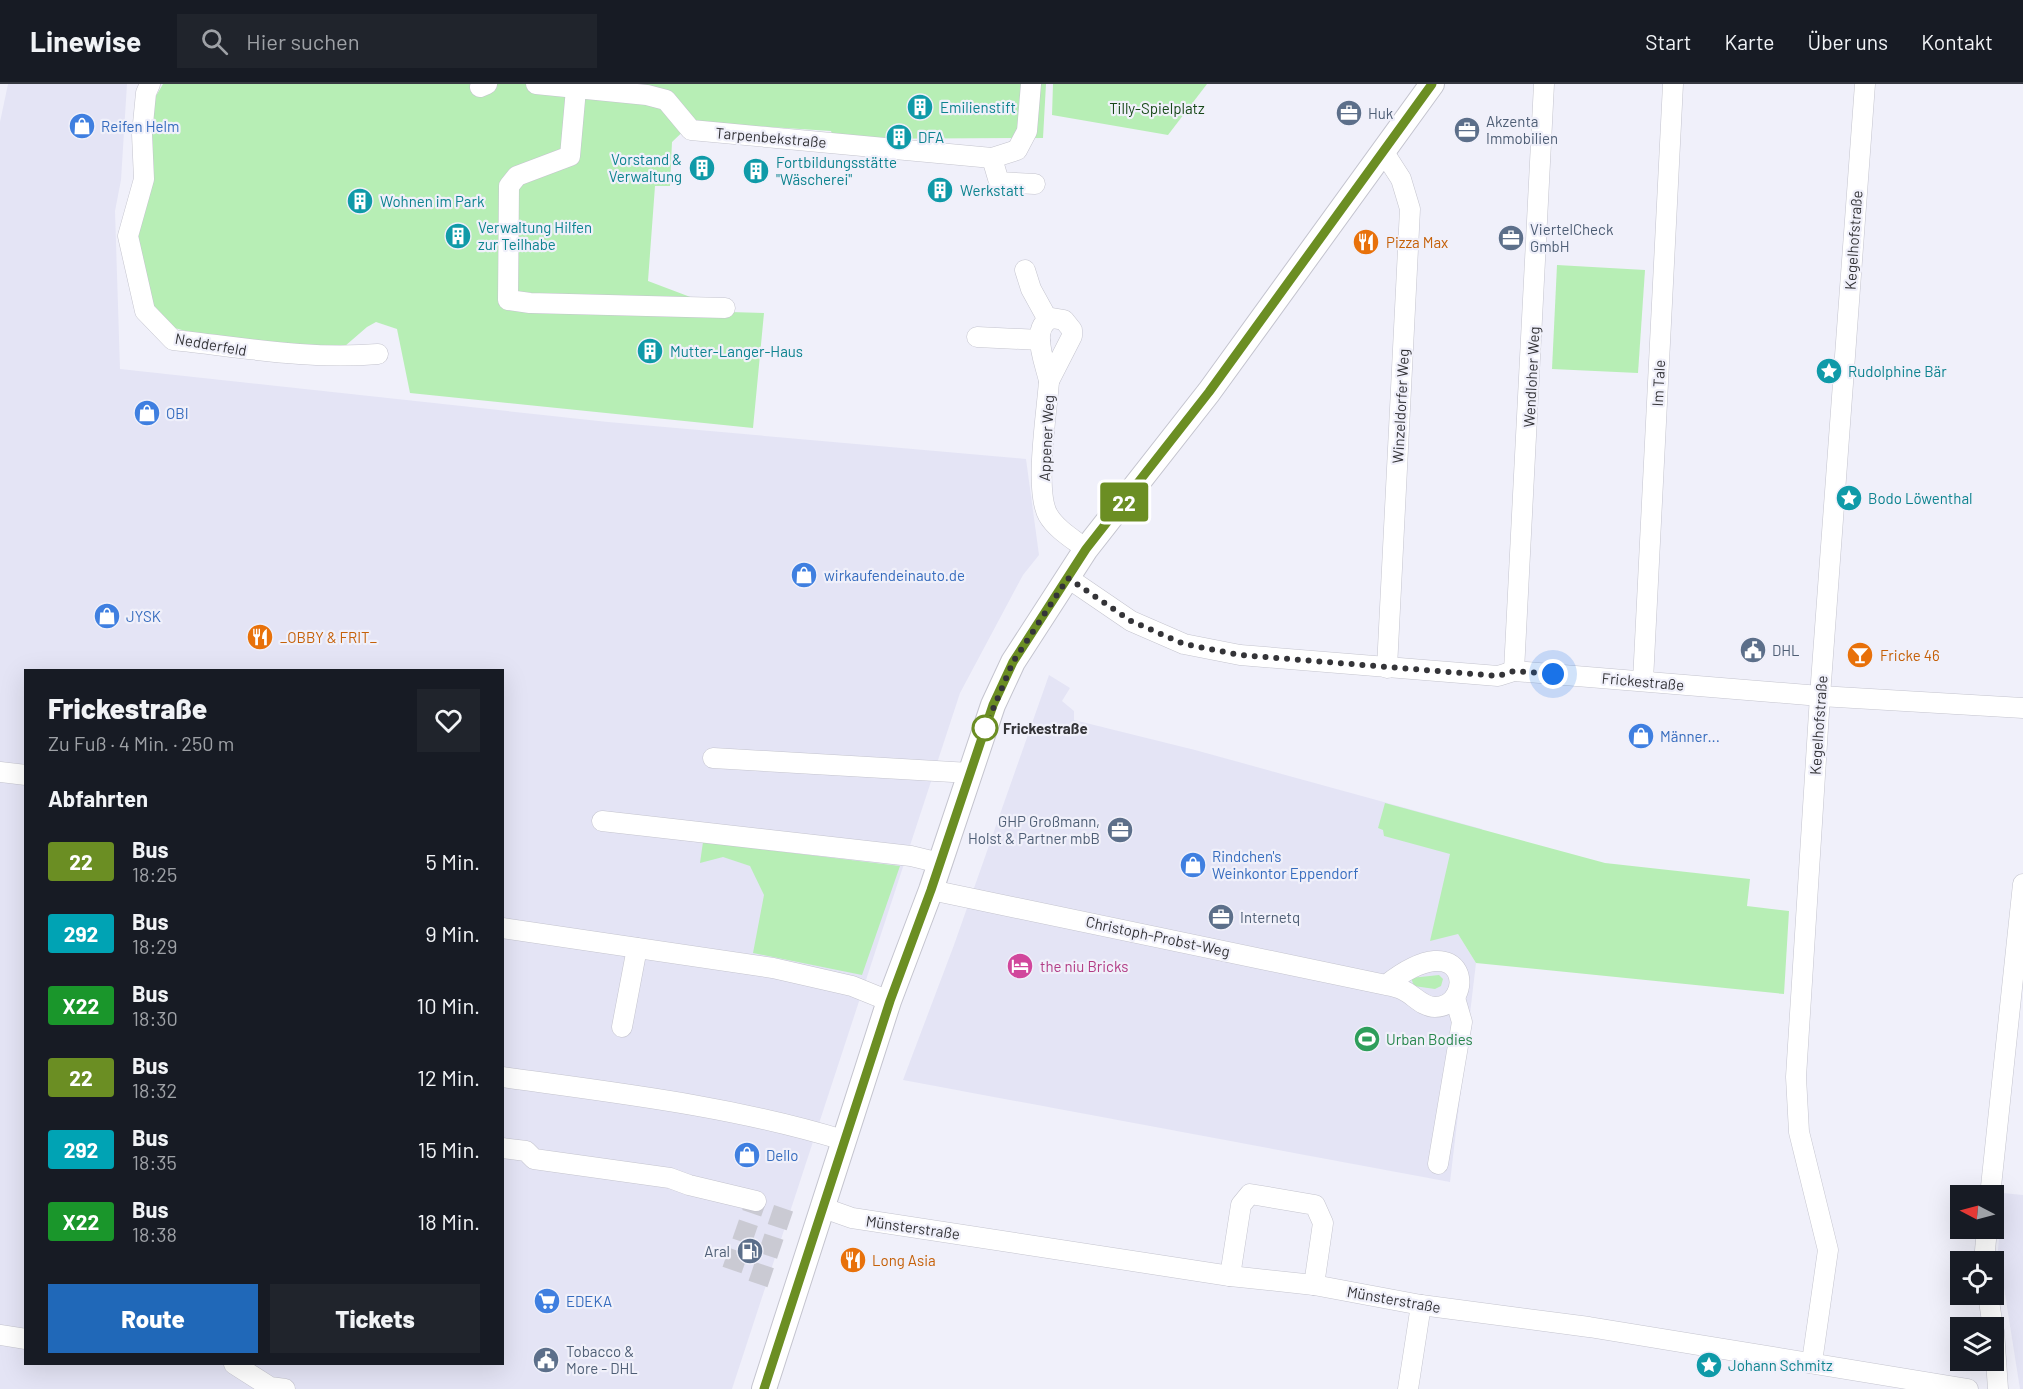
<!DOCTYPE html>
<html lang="de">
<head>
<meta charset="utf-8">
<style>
	:root { --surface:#171b24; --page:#20242c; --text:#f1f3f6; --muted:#9ea1a6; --line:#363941; --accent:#2068b8 }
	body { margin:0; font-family:Barlow,sans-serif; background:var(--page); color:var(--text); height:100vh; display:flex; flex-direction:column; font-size:22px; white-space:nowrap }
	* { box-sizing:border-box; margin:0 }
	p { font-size:20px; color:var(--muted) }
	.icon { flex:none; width:33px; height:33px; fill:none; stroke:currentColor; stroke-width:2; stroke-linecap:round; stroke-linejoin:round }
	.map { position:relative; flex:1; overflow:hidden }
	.sheet { position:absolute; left:24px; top:585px; width:480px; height:696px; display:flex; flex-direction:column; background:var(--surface); border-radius:0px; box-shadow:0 6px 24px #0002 }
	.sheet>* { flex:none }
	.badge { padding:0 12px; border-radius:4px; font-size:21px; line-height:39px }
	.needle { width:39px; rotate:276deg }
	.tools { position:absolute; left:1950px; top:1101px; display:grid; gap:12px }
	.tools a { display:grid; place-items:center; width:54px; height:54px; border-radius:0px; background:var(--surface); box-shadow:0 6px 24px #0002; font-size:30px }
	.you { position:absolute; width:30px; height:30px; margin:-15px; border:4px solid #fff; border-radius:50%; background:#1a73e8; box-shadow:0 0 0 9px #1a73e833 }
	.map>.badge { position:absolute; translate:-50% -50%; box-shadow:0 0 0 3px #fff }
	h2 { padding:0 24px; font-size:22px; line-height:54px }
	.round { display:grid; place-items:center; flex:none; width:63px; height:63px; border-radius:0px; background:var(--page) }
	.headline { display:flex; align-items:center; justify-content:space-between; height:102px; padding:0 24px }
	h1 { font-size:28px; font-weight:800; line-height:45px }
	.cta { display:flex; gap:12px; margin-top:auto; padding:12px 24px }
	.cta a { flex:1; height:69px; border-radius:0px; background:var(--accent); color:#fff; font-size:24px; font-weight:800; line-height:69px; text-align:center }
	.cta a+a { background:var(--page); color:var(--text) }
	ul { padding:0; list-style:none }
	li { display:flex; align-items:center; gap:18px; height:72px; padding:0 24px }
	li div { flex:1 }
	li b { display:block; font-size:22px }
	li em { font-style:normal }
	li .badge { min-width:66px; font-weight:700; text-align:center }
	header { display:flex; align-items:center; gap:36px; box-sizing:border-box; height:84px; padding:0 30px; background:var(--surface); border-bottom:2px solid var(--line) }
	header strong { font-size:28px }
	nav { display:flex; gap:33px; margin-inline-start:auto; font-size:21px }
	.search { width:420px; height:54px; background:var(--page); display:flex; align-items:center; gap:15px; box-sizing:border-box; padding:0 21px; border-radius:0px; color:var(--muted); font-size:22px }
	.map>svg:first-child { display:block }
	.built { fill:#e4e4f5; fill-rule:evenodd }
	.green { fill:#b7eeb5 }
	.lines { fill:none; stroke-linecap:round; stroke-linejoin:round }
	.minor-tunnel { stroke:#cacad3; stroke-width:20; stroke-dasharray:20 10; stroke-linecap:butt }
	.minor-casing { stroke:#c4c4ce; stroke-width:21 }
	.major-casing { stroke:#c4c4ce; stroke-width:26 }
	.minor { stroke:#fff; stroke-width:20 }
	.major { stroke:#fff; stroke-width:24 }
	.line-casing { stroke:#fff; stroke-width:14 }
	.line { stroke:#6b8e23; stroke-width:9 }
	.walk { stroke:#343438; stroke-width:6; stroke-dasharray:0 10.8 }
	.stop-dot { fill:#fff; stroke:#6b8e23; stroke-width:3 }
	.labels { text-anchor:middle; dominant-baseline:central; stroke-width:4.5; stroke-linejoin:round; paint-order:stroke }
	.culture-label { font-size:15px; fill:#0d838f; stroke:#f0f0fa; text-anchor:start }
	.park-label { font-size:15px; fill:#174818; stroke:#f0f0fa }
	.service-label { font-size:15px; fill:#4e5e75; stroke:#f0f0fa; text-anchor:start }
	.shop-label { font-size:15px; fill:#366cbe; stroke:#f0f0fa; text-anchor:start }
	.street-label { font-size:15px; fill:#343438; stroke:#f0f0fa }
	.food-label { font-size:15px; fill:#c56008; stroke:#f0f0fa; text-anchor:start }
	.stop-label { font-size:15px; font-weight:bold; fill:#343438; stroke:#f0f0fa; text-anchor:start }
	.hotel-label { font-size:15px; fill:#b23c85; stroke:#f0f0fa; text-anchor:start }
	.leisure-label { font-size:15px; fill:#27864d; stroke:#f0f0fa; text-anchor:start }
</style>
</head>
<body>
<header>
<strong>Linewise</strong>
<div class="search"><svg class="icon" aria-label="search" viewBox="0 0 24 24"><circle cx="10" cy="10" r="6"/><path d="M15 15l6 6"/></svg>Hier suchen</div>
<nav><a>Start</a><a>Karte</a><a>Über uns</a><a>Kontakt</a></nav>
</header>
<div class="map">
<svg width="2023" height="1305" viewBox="0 0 2023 1305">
	<rect width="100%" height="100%" fill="#f0f0fa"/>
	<g class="built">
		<path d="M8,0H127L121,96L115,127L120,285L608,338L1026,375L1039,471L1023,491L960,609L732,1305H0V38ZM26,586H502V1280H26Z"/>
		<polygon points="1049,591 1070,604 1062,617 1074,627 1074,636 1195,666 1482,745 1458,850 1476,879 1450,1098 903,996 954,861"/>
		<polygon points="2003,1109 2023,1111 2023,1305 2020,1305 1998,1166"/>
	</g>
	<g class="green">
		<polygon points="163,0 1046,0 1043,54 834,55 831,47 693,38 672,58 670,102 655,102 648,197 730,228 764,229 753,344 410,309 397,245 376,238 367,243 345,262 311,263 204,252 171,243 151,220 136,157 153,17"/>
		<polygon points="1053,0 1207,0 1168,51 1052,31"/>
		<polygon points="1557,181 1645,186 1638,289 1552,285"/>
		<polygon points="1385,719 1605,779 1750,795 1747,822 1789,827 1784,910 1476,879 1458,850 1430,857 1450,770 1384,752 1383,746 1378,744"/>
		<polygon points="703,758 900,782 862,891 753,869 764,811 750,782 723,773 700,779"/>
		<polygon points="1439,891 1443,895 1441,902 1435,905 1414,902 1411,894"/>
	</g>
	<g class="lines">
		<g class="minor-tunnel">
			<polyline points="732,1186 756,1117"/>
			<polyline points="758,1200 785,1120"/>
		</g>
		<defs>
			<g id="minor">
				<path d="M150,0L146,9L142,50L144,95L128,152L145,227L173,256C241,263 308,276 378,270"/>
				<polyline points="536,0 647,11 666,16 691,46 992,74 1017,66 1027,47 1031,0"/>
				<polyline points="480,3 487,0"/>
				<polyline points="576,5 570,72 517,92 509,102 508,216 530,219 725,224"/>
				<polyline points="1383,67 1401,95 1410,125 1387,584"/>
				<polyline points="992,74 999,98 1035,100"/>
				<polyline points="1025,186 1031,205 1048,236"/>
				<path d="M1052,234L1064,236L1072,246V252L1049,297C1045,278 1029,243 1052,234Z"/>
				<polyline points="977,253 1040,256"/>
				<path d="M1049,297C1047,328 1034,406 1048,431C1056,445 1073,455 1086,465"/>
				<polyline points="1068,494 1131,537 1184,560 1240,571 1498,592 1514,587 1820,612 2023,624"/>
				<polyline points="1514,587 1544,0"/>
				<polyline points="1643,597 1673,0"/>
				<polyline points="713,674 970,689"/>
				<polyline points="0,688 26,691"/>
				<polyline points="602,737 911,772 940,779"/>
				<path d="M931,806L1386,901C1391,902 1398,903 1403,906C1414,911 1422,923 1435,923C1476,923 1469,836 1386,901"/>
				<polyline points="502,844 773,884 852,902 889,917"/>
				<polyline points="622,943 637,864"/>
				<path d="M502,993C617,1009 732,1022 843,1056"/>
				<polyline points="502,1064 526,1067 534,1075 670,1094 689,1101 756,1117"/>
				<polyline points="1438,1080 1462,938 1455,914"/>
				<polyline points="1990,1112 2023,800"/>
				<polyline points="821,1123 852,1134 1230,1192 1314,1201 1421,1221 1589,1243 1968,1305"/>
				<polyline points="1984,1178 1987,1144"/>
				<polyline points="1230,1192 1241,1121 1250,1110 1315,1121 1323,1139 1314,1201"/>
				<polyline points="1988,1210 1993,1244"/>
				<polyline points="1994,1247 1998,1305"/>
				<polyline points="0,1251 26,1255"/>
				<polyline points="1812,1278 1828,1166 1799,1048 1796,993 1820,612 1865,0"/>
				<polyline points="234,1280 270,1303 285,1305"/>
				<polyline points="1408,1305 1421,1221"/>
			</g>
			<polyline id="major" points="764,1305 889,917 931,806 993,621 1013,578 1086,465 1209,308 1432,0"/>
		</defs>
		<use href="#minor" class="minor-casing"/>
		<use href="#major" class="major-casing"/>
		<use href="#minor" class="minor"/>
		<use href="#major" class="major"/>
	</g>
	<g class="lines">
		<defs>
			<polyline id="line" points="764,1305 890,917 931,806 993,621 1013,578 1086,465 1209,308 1432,0"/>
		</defs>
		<use href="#line" class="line-casing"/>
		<use href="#line" class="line"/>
		<polyline class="walk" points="985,644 1013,578 1068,494 1131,537 1184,560 1240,571 1498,592 1514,587 1553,590"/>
	</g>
	<defs>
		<symbol id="building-disc" viewBox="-11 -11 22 22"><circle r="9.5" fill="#0f9aa8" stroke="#f0f0fa"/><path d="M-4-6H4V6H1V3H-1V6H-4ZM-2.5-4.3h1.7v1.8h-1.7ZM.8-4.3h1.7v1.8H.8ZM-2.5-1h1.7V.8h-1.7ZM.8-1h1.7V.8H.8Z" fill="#fff"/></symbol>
		<symbol id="office-disc" viewBox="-11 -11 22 22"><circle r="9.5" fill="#5c6f8a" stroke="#f0f0fa"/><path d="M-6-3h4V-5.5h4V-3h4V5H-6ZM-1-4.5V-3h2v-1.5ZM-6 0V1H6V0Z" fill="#fff"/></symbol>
		<symbol id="shop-disc" viewBox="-11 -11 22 22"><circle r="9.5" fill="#3f7fe0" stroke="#f0f0fa"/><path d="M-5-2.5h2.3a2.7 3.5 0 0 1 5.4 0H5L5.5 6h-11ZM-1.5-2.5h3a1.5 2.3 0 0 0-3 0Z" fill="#fff"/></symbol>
		<symbol id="restaurant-disc" viewBox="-11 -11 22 22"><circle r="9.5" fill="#e8710a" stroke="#f0f0fa"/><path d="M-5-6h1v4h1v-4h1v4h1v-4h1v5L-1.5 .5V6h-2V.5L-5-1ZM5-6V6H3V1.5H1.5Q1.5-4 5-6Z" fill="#fff"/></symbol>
		<symbol id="sight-disc" viewBox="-11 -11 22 22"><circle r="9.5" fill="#0f9aa8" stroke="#f0f0fa"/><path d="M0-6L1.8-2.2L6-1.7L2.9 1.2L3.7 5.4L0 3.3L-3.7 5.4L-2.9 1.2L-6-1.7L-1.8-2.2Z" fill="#fff"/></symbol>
		<symbol id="civic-disc" viewBox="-11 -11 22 22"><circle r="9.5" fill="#5c6f8a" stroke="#f0f0fa"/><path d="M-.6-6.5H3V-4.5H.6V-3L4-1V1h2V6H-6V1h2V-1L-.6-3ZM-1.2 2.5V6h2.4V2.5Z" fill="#fff"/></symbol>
		<symbol id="bar-disc" viewBox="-11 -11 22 22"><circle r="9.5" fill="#e8710a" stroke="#f0f0fa"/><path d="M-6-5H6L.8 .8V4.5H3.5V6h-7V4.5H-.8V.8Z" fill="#fff"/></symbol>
		<symbol id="hotel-disc" viewBox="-11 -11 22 22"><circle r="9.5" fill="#d1479c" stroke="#f0f0fa"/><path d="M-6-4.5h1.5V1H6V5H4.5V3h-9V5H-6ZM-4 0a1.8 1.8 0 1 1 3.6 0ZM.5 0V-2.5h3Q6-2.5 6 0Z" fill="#fff"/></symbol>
		<symbol id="stadium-disc" viewBox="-11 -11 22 22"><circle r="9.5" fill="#2e9e5b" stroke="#f0f0fa"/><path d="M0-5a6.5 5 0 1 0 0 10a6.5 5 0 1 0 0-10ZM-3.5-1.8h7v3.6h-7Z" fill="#fff"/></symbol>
		<symbol id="fuel-disc" viewBox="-11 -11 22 22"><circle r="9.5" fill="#5c6f8a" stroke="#f0f0fa"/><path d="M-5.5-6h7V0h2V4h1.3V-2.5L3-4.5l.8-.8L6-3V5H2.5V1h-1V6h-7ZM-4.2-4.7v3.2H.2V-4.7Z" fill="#fff"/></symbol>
		<symbol id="supermarket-disc" viewBox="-11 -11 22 22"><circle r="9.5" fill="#3f7fe0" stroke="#f0f0fa"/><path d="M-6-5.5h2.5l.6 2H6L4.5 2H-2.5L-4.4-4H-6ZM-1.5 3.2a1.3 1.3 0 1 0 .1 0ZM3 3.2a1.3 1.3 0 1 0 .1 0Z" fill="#fff"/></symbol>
	</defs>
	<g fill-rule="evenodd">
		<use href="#building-disc" x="905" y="8" width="30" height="30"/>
		<use href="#office-disc" x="1334" y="14" width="30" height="30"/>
		<use href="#shop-disc" x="67" y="27" width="30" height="30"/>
		<use href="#office-disc" x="1452" y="31" width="30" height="30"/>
		<use href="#building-disc" x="884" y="38" width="30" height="30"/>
		<use href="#building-disc" x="687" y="69" width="30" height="30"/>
		<use href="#building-disc" x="741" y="72" width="30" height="30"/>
		<use href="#building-disc" x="925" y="91" width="30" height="30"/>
		<use href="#building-disc" x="345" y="102" width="30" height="30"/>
		<use href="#building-disc" x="443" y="137" width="30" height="30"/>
		<use href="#office-disc" x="1496" y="139" width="30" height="30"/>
		<use href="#restaurant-disc" x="1351" y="143" width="30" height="30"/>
		<use href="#building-disc" x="635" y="252" width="30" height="30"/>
		<use href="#sight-disc" x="1814" y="272" width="30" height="30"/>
		<use href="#shop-disc" x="132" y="314" width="30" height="30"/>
		<use href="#sight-disc" x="1834" y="399" width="30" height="30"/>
		<use href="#shop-disc" x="789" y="476" width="30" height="30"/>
		<use href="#shop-disc" x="92" y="517" width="30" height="30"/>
		<use href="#restaurant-disc" x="245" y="538" width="30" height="30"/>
		<use href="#civic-disc" x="1738" y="551" width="30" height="30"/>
		<use href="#bar-disc" x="1845" y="556" width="30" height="30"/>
		<use href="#shop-disc" x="1626" y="637" width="30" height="30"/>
		<use href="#office-disc" x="1105" y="731" width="30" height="30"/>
		<use href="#shop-disc" x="1178" y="766" width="30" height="30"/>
		<use href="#office-disc" x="1206" y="818" width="30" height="30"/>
		<use href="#hotel-disc" x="1005" y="867" width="30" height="30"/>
		<use href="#stadium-disc" x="1352" y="940" width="30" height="30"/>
		<use href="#shop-disc" x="732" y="1056" width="30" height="30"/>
		<use href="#fuel-disc" x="735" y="1152" width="30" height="30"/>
		<use href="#restaurant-disc" x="838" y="1161" width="30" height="30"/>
		<use href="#supermarket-disc" x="532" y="1202" width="30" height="30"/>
		<use href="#civic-disc" x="531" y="1261" width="30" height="30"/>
		<use href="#sight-disc" x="1694" y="1266" width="30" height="30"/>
	</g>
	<circle class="stop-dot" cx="985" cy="644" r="12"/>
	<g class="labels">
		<g class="culture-label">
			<text x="940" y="23">Emilienstift</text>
			<text x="918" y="53">DFA</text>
			<text x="682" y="75" text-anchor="end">Vorstand &amp;<tspan x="682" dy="17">Verwaltung</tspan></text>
			<text x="776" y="78">Fortbildungsstätte<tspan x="776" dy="17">"Wäscherei"</tspan></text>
			<text x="960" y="106">Werkstatt</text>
			<text x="380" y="117">Wohnen im Park</text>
			<text x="478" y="143">Verwaltung Hilfen<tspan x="478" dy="17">zur Teilhabe</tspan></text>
			<text x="670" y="267">Mutter-Langer-Haus</text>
			<text x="1848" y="287">Rudolphine Bär</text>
			<text x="1868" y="414">Bodo Löwenthal</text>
			<text x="1728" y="1281">Johann Schmitz</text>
		</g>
		<g class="park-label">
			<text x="1157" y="24">Tilly-Spielplatz</text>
		</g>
		<g class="service-label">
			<text x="1368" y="29">Huk</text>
			<text x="1486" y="37">Akzenta<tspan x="1486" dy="17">Immobilien</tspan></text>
			<text x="1530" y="145">ViertelCheck<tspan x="1530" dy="17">GmbH</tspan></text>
			<text x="1772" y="566">DHL</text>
			<text x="1100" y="737" text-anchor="end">GHP Großmann,<tspan x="1100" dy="17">Holst &amp; Partner mbB</tspan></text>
			<text x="1240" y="833">Internetq</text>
			<text x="730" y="1167" text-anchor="end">Aral</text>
			<text x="566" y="1267">Tobacco &amp;<tspan x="566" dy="17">More - DHL</tspan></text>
		</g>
		<g class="shop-label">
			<text x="101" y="42">Reifen Helm</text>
			<text x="166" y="329">OBI</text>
			<text x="824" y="491">wirkaufendeinauto.de</text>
			<text x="126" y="532">JYSK</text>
			<text x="1660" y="652">Männer...</text>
			<text x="1212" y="772">Rindchen's<tspan x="1212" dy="17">Weinkontor Eppendorf</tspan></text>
			<text x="766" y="1071">Dello</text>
			<text x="566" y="1217">EDEKA</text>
		</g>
		<g class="street-label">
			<text transform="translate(771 53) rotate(5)">Tarpenbekstraße</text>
			<text transform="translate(1853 156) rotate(-86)">Kegelhofstraße</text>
			<text transform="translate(211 260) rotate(10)">Nedderfeld</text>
			<text transform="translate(1531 293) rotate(-87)">Wendloher Weg</text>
			<text transform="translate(1658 299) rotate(-87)">Im Tale</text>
			<text transform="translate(1400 322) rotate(-87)">Winzeldorfer Weg</text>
			<text transform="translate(1046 354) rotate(-87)">Appener Weg</text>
			<text transform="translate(1643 597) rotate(5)">Frickestraße</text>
			<text transform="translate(1818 641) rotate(-86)">Kegelhofstraße</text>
			<text transform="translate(1158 852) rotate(12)">Christoph-Probst-Weg</text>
			<text transform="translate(913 1143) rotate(8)">Münsterstraße</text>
			<text transform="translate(1394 1215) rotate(10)">Münsterstraße</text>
		</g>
		<g class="food-label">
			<text x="1386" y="158">Pizza Max</text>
			<text x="280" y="553">_OBBY &amp; FRIT_</text>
			<text x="1880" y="571">Fricke 46</text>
			<text x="872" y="1176">Long Asia</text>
		</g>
		<g class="stop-label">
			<text x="1003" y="644">Frickestraße</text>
		</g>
		<g class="hotel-label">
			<text x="1040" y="882">the niu Bricks</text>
		</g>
		<g class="leisure-label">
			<text x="1386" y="955">Urban Bodies</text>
		</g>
	</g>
</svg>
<div class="tools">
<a><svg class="needle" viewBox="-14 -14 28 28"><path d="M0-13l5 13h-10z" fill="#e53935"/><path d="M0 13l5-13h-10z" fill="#9ea1a6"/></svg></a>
<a><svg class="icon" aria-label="locate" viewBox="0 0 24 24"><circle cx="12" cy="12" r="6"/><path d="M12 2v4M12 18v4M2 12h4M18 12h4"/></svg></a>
<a><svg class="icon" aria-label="layers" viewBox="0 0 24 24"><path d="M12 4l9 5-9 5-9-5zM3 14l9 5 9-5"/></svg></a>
</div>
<div class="you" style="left:1553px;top:590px"></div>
<b class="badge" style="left:1124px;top:418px;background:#6b8e23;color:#fff">22</b>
<section class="sheet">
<div class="headline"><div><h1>Frickestraße</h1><p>Zu Fuß · 4 Min. · 250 m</p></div><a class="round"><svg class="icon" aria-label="heart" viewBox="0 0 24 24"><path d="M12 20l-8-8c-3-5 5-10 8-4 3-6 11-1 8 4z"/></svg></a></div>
<h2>Abfahrten</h2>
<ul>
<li><span class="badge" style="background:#6b8e23;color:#fff">22</span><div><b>Bus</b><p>18:25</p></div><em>5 Min.</em></li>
<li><span class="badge" style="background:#00a3b4;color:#fff">292</span><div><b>Bus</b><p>18:29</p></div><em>9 Min.</em></li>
<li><span class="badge" style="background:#1a962b;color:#fff">X22</span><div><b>Bus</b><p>18:30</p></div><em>10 Min.</em></li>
<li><span class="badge" style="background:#6b8e23;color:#fff">22</span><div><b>Bus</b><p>18:32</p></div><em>12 Min.</em></li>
<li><span class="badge" style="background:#00a3b4;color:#fff">292</span><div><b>Bus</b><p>18:35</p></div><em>15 Min.</em></li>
<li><span class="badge" style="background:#1a962b;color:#fff">X22</span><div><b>Bus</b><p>18:38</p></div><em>18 Min.</em></li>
</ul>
<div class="cta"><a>Route</a><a>Tickets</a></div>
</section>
</div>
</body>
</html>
